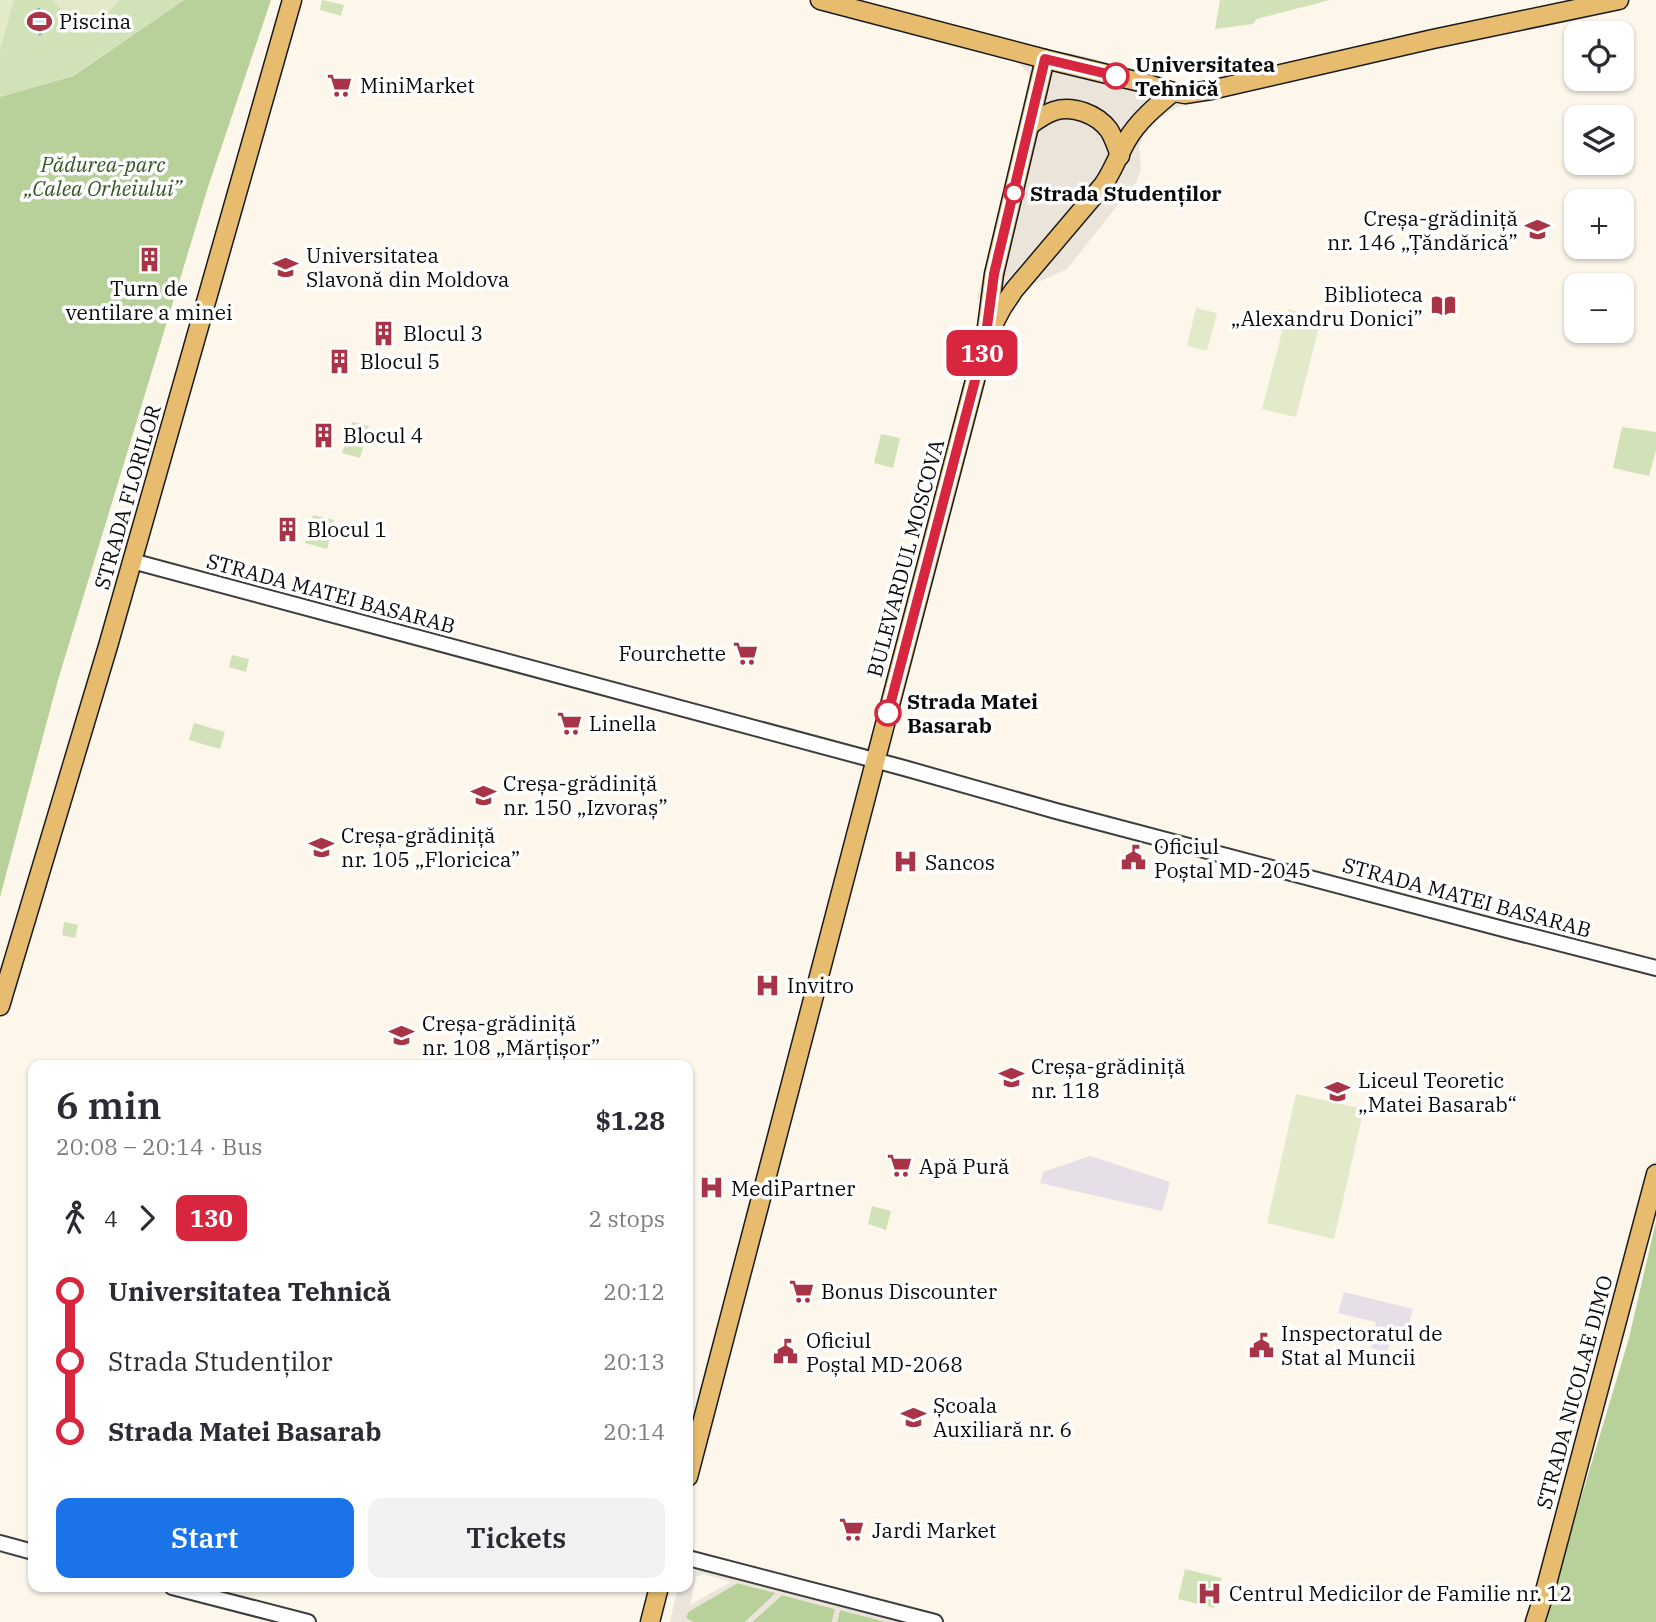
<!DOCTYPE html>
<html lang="en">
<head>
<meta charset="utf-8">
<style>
	:root { --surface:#fff; --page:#f2f2f3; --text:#2b2b33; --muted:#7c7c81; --accent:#1a73e8 }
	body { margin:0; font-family:"IBM Plex Serif",serif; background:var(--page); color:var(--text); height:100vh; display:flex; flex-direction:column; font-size:26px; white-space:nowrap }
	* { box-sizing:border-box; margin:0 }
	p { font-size:23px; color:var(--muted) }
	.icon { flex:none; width:38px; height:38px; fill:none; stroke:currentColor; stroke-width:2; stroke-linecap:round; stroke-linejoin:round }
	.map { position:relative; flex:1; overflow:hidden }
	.details { position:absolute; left:28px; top:1060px; width:665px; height:532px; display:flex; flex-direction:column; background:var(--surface); border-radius:14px; box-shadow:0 2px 5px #0004 }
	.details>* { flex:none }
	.badge { padding:0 14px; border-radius:10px; font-size:24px; line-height:46px }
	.tools { position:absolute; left:1564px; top:21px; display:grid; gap:14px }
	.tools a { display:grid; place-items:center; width:70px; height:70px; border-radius:14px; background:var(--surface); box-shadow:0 2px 5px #0004; font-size:35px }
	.map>.badge { position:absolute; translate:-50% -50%; box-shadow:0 0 0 4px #fff }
	.legs { display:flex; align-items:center; gap:10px; height:77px; padding:0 28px; font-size:23px }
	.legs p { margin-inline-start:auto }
	.overview { display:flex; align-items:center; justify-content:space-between; height:119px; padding:0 28px }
	h1 { font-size:38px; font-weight:600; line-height:52px }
	.action { display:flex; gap:14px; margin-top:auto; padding:14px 28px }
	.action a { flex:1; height:80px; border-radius:14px; background:var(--accent); color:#fff; font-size:28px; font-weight:600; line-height:80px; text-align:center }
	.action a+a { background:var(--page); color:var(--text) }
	ul { padding:0 28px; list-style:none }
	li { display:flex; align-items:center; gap:24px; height:70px; font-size:26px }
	li i { display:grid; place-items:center; width:10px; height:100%; margin:0 9px; background:currentColor }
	li i::after { content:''; width:18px; height:18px; margin:-9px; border:5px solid; border-radius:50%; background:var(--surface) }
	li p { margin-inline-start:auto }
	li:first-child i { background:linear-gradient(#0000 50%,currentColor 0) }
	li:last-child i { background:linear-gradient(currentColor 50%,#0000 0) }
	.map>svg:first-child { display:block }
	.industrial { fill:#e6dfe8 }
	.green { fill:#d2e2b8 }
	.forest { fill:#b8d09a }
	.pitch { fill:#e2eac9 }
	.plaza { fill:#eae4db; fill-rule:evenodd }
	.water { fill:#b5dfed; stroke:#4599bb; stroke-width:2 }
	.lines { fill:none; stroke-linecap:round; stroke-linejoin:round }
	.minor-casing { stroke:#3d3d3d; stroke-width:18 }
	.major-casing { stroke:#1b1b1b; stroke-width:21 }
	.minor { stroke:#fff; stroke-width:14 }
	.major { stroke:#e7bc6f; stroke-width:18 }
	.line-1-casing { stroke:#fff; stroke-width:16 }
	.line-1 { stroke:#d7263d; stroke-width:10 }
	.stop-1-dot { fill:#fff; stroke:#d7263d; stroke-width:3.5 }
	.labels { text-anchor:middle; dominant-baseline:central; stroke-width:7; stroke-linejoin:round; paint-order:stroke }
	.poi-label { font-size:21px; fill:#0a0a0a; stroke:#fff; text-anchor:start }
	.stop-label { font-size:21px; font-weight:bold; fill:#0a0a0a; stroke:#fff; text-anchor:start }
	.park-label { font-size:21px; font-style:italic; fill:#355824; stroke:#fff }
	.street-label { font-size:21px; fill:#0a0a0a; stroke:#fff }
</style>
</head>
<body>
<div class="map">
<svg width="1656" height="1622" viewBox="0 0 1656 1622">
	<rect width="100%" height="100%" fill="#fcf7ea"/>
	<g class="industrial">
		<polygon points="1090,1156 1170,1182 1162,1211 1040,1183 1043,1172"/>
		<polygon points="1344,1292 1413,1309 1407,1330 1392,1337 1387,1352 1371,1348 1376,1322 1338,1313"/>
	</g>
	<g class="green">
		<polygon points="0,0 184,0 72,76 0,97"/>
		<polygon points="322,0 344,5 341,16 320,10"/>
		<polygon points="1220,0 1330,0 1257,19 1253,24 1215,29"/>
		<polygon points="352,422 369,426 360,458 342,453"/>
		<polygon points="1622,427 1656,432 1656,451 1649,476 1613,468"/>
		<polygon points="881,434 900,438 893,468 874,463"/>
		<polygon points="313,515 334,520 327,549 305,543"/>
		<polygon points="232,655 249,659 246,672 229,667"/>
		<polygon points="194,723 225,732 220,749 189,740"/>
		<polygon points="64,922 78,925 75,938 62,935"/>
		<polygon points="872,1206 891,1211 886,1230 868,1224"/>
		<polygon points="1185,1569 1222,1578 1214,1608 1178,1599"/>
	</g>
	<g class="forest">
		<polygon points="184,0 271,0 208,187 58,680 0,897 0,97 73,76"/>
		<polygon points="1656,1221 1656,1622 1544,1622 1629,1338"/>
		<polygon points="737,1583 776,1593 745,1622 693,1622 686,1618 688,1612"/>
		<polygon points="782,1595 835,1609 832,1622 752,1622"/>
		<polygon points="840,1610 887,1622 837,1622"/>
	</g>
	<g class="pitch">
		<polygon points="0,0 14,0 0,50"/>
		<polygon points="52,0 120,0 88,34"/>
		<polygon points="1196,308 1217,313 1207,351 1187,346"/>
		<polygon points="1288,309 1321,319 1296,417 1262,409"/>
		<polygon points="1296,1094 1364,1109 1334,1239 1267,1223"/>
	</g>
	<g class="plaza">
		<polygon points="1051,52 1072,53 1137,70 1161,81 1173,84 1197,85 1194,103 1178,107 1170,111 1152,125 1143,136 1139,147 1141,169 1136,182 1067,269 1032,285 1019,299 1013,308 977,299 1018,146 1031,82 1028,73 1018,62 1013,59"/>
		<path d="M694,1570H701L902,1622H887L840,1610L837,1622H832L835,1609L782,1595L752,1622H745L776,1593L738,1583L688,1612L686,1618L693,1622H670L678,1587H688V1572ZM703,1574L731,1582L690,1605L696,1577Z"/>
	</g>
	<polygon class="water" points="39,9 50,27 40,34 29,15"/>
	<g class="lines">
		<defs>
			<g id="minor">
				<polyline points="132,561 904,768 1056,811 1507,930 1656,968"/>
				<polyline points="0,1543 33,1552"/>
				<polyline points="688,1558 935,1622"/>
				<polyline points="172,1587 308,1622"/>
			</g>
			<g id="major">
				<polyline points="820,0 1045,59 1148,84 1173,92 1185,94 1211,90 1433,39 1619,0"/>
				<path d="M1030,125C1038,119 1045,114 1054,111C1073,105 1097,114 1109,130C1114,138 1117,147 1120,156"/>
				<path d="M991,329L1002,308L1014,290L1103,185C1113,171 1118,155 1127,140C1138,121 1156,106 1173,92"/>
				<polyline points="0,1006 108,646 292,0"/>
				<polyline points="688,1477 985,342 994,274 1045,59"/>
				<polyline points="650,1622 659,1587"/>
				<polyline points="1535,1622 1545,1591 1656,1174"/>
			</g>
		</defs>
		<use href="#minor" class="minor-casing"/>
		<use href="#major" class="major-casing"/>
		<use href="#minor" class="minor"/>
		<use href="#major" class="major"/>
	</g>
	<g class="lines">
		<defs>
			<polyline id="line-1" points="888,713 985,342 994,274 1045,59 1116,76"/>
		</defs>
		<use href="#line-1" class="line-1-casing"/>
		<use href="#line-1" class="line-1"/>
	</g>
	<defs>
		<symbol id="stadium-bare" viewBox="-9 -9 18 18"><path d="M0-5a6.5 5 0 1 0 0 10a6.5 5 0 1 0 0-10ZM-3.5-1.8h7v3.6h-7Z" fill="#a73547" stroke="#fff" stroke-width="2.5" paint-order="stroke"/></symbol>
		<symbol id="supermarket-bare" viewBox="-9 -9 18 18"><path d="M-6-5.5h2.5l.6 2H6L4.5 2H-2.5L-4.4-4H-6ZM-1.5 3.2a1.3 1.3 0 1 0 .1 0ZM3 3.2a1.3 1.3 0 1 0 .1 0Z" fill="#a73547" stroke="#fff" stroke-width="2.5" paint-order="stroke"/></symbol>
		<symbol id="school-bare" viewBox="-9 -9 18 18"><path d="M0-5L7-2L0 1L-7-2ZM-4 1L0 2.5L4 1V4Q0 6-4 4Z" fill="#a73547" stroke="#fff" stroke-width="2.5" paint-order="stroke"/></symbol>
		<symbol id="building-bare" viewBox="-9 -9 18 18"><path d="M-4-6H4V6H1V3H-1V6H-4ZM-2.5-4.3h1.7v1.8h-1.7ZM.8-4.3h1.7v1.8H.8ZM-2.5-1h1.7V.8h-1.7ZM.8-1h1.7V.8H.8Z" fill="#a73547" stroke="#fff" stroke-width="2.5" paint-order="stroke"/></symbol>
		<symbol id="university-bare" viewBox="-9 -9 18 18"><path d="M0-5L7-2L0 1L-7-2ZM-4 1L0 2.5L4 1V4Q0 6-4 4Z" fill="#a73547" stroke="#fff" stroke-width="2.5" paint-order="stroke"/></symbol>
		<symbol id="library-bare" viewBox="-9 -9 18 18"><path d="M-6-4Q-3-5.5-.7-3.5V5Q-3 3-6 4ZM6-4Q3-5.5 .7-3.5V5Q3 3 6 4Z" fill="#a73547" stroke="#fff" stroke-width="2.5" paint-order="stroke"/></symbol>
		<symbol id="civic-bare" viewBox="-9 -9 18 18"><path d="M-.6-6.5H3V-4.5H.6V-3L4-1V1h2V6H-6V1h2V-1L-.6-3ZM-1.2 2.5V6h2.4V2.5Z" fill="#a73547" stroke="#fff" stroke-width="2.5" paint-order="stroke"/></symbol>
		<symbol id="hospital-bare" viewBox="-9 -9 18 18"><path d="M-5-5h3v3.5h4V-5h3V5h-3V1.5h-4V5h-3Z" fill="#a73547" stroke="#fff" stroke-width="2.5" paint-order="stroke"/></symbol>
	</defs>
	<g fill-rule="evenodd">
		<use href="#stadium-bare" x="22" y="4" width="35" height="35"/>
		<use href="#supermarket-bare" x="322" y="68" width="35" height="35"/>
		<use href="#school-bare" x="1520" y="212" width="35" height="35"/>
		<use href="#building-bare" x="132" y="242" width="35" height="35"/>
		<use href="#university-bare" x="268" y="250" width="35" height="35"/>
		<use href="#library-bare" x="1426" y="288" width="35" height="35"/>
		<use href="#building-bare" x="366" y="316" width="35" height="35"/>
		<use href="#building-bare" x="322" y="344" width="35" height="35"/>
		<use href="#building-bare" x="306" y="418" width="35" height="35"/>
		<use href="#building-bare" x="270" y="512" width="35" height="35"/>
		<use href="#supermarket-bare" x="728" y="636" width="35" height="35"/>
		<use href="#supermarket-bare" x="552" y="706" width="35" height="35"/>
		<use href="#school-bare" x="466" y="778" width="35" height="35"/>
		<use href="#school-bare" x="304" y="830" width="35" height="35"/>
		<use href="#civic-bare" x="1116" y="840" width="35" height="35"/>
		<use href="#hospital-bare" x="888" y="844" width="35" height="35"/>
		<use href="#hospital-bare" x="750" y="968" width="35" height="35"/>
		<use href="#school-bare" x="384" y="1018" width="35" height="35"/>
		<use href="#school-bare" x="994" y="1060" width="35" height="35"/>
		<use href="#school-bare" x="1320" y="1074" width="35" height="35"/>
		<use href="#supermarket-bare" x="882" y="1148" width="35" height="35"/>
		<use href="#hospital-bare" x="694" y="1170" width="35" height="35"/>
		<use href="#supermarket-bare" x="784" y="1274" width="35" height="35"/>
		<use href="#civic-bare" x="1244" y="1328" width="35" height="35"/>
		<use href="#civic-bare" x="768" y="1334" width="35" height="35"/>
		<use href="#school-bare" x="896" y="1400" width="35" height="35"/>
		<use href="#supermarket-bare" x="834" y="1512" width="35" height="35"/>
		<use href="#hospital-bare" x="1192" y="1576" width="35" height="35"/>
	</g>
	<g class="stop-1-dot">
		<circle cx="1116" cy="76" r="12"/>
		<circle cx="1014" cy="193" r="9"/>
		<circle cx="888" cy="713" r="12"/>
	</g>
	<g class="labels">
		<g class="poi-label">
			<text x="59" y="21">Piscina</text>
			<text x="360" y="85">MiniMarket</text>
			<text x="1518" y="218" text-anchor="end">Creșa-grădiniță<tspan x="1518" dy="24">nr. 146 „Țăndărică”</tspan></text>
			<text x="306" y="255">Universitatea<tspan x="306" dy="24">Slavonă din Moldova</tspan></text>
			<text x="149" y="288" text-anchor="middle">Turn de<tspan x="149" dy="24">ventilare a minei</tspan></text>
			<text x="1423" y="294" text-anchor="end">Biblioteca<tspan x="1423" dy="24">„Alexandru Donici”</tspan></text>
			<text x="403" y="333">Blocul 3</text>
			<text x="360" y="361">Blocul 5</text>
			<text x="343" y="435">Blocul 4</text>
			<text x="307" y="529">Blocul 1</text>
			<text x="726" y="653" text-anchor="end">Fourchette</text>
			<text x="589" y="723">Linella</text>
			<text x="503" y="783">Creșa-grădiniță<tspan x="503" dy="24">nr. 150 „Izvoraș”</tspan></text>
			<text x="341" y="835">Creșa-grădiniță<tspan x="341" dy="24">nr. 105 „Floricica”</tspan></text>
			<text x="1154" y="846">Oficiul<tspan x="1154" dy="24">Poștal MD-2045</tspan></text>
			<text x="925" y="862">Sancos</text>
			<text x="787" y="985">Invitro</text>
			<text x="422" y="1023">Creșa-grădiniță<tspan x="422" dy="24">nr. 108 „Mărțișor”</tspan></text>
			<text x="1031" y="1066">Creșa-grădiniță<tspan x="1031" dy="24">nr. 118</tspan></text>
			<text x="1358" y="1080">Liceul Teoretic<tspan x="1358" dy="24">„Matei Basarab“</tspan></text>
			<text x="919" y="1166">Apă Pură</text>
			<text x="731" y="1188">MediPartner</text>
			<text x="821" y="1291">Bonus Discounter</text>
			<text x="1281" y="1333">Inspectoratul de<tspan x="1281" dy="24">Stat al Muncii</tspan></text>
			<text x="806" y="1340">Oficiul<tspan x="806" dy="24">Poștal MD-2068</tspan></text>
			<text x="933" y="1405">Școala<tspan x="933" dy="24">Auxiliară nr. 6</tspan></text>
			<text x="872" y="1530">Jardi Market</text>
			<text x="1229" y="1593">Centrul Medicilor de Familie nr. 12</text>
		</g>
		<g class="stop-label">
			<text x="1135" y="64">Universitatea<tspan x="1135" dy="24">Tehnică</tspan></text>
			<text x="1030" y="193">Strada Studenților</text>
			<text x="907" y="701">Strada Matei<tspan x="907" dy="24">Basarab</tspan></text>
		</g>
		<g class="park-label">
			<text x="103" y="164">Pădurea-parc<tspan x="103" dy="24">„Calea Orheiului”</tspan></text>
		</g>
		<g class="street-label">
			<text transform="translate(127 497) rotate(-74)">STRADA FLORILOR</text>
			<text transform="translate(905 558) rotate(-75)">BULEVARDUL MOSCOVA</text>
			<text transform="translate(331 593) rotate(15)">STRADA MATEI BASARAB</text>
			<text transform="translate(1467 897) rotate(15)">STRADA MATEI BASARAB</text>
			<text transform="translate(1574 1392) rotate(-75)">STRADA NICOLAE DIMO</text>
		</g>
	</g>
</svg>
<div class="tools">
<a><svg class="icon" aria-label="locate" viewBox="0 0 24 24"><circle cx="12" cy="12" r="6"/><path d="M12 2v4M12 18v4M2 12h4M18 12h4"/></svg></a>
<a><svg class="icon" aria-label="layers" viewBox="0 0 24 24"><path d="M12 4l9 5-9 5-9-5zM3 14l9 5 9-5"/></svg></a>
<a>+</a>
<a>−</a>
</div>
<b class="badge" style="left:982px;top:353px;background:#d7263d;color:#fff">130</b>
<section class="details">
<div class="overview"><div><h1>6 min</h1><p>20:08 – 20:14 · Bus</p></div><b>$1.28</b></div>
<div class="legs"><svg class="icon" aria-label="walk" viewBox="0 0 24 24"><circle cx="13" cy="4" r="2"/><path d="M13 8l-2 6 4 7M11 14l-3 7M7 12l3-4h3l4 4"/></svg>4<svg class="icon" aria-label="forward" viewBox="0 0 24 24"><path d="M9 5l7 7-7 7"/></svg><b class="badge" style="background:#d7263d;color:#fff">130</b><p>2 stops</p></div>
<ul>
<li><i style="color:#d7263d"></i><b>Universitatea Tehnică</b><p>20:12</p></li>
<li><i style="color:#d7263d"></i><span>Strada Studenților</span><p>20:13</p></li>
<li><i style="color:#d7263d"></i><b>Strada Matei Basarab</b><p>20:14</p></li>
</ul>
<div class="action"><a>Start</a><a>Tickets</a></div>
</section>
</div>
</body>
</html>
